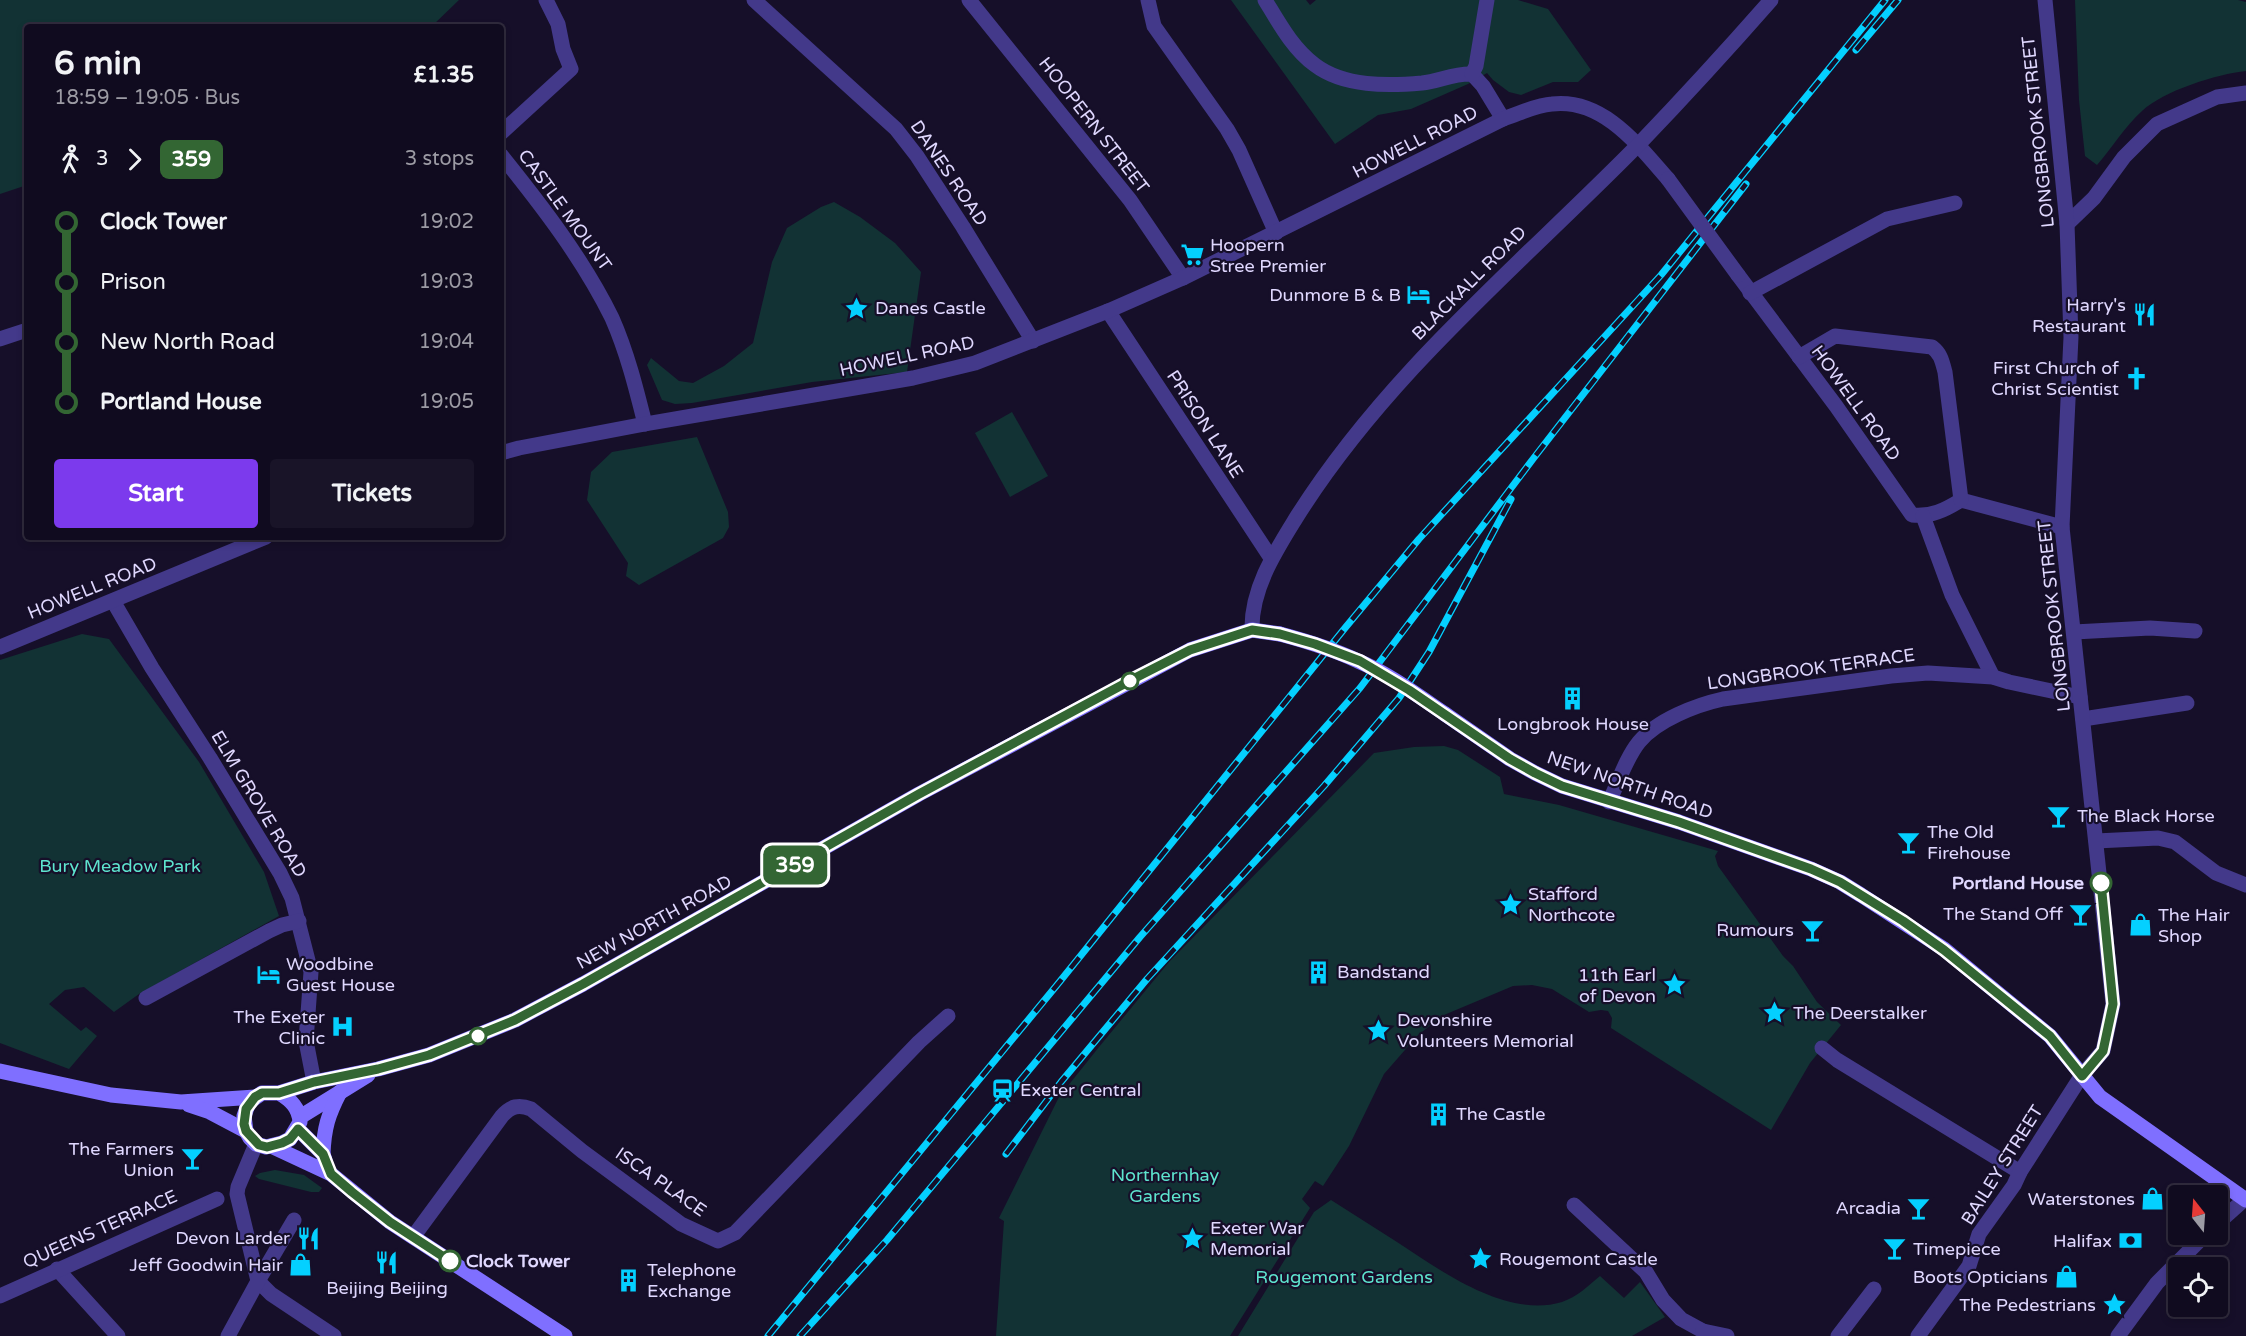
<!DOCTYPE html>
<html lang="en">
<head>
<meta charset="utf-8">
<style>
	:root { --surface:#100b1f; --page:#191428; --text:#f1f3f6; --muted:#9c9ba4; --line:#302b3d; --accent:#7c3aed }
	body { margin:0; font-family:"Varela Round",sans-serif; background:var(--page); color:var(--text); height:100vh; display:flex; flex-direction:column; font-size:22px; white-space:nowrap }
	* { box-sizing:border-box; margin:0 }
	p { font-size:20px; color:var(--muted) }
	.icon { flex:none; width:33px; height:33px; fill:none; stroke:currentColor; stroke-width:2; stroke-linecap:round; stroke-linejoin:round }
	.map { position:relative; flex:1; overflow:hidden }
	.details { position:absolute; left:24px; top:24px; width:480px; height:516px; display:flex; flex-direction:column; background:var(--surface); border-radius:6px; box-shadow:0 3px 9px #0003,0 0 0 2px var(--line) }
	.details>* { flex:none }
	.badge { padding:0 12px; border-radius:9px; font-size:21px; line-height:39px }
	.needle { width:39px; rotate:343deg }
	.tools { position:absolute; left:2168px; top:1185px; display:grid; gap:12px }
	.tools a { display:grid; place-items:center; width:60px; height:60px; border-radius:6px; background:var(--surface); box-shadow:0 3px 9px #0003,0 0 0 2px var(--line); font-size:30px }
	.map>.badge { position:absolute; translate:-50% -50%; box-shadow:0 0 0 3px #fff }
	.legs { display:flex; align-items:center; gap:9px; height:66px; padding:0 30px; font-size:20px }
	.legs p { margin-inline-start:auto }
	.head { display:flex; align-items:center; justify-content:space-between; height:102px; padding:0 30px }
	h1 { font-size:33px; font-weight:700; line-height:45px }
	.button { display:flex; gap:12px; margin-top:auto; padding:12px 30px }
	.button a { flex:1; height:69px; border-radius:6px; background:var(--accent); color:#fff; font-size:24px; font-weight:700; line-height:69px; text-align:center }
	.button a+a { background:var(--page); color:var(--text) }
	ul { padding:0 30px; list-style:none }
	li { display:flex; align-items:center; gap:21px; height:60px; font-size:22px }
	li i { display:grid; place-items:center; width:9px; height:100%; margin:0 8px; background:currentColor }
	li i::after { content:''; width:15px; height:15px; margin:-8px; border:4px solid; border-radius:50%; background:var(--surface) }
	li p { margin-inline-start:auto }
	li:first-child i { background:linear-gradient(#0000 50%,currentColor 0) }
	li:last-child i { background:linear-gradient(currentColor 50%,#0000 0) }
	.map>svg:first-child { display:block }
	.green { fill:#123234 }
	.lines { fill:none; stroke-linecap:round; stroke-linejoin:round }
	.street { stroke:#43398a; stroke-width:15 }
	.secondary { stroke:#7f6fff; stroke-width:15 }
	.rail-casing { stroke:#04d0ff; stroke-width:7 }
	.rail { stroke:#160f29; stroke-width:4.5; stroke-dasharray:14; stroke-linecap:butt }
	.street-bridge { stroke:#43398a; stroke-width:15 }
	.secondary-bridge { stroke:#7f6fff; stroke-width:15 }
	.line-1-casing { stroke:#fff; stroke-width:14 }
	.line-1 { stroke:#363; stroke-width:9 }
	.stop-1-dot { fill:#fff; stroke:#363; stroke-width:3 }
	.labels { text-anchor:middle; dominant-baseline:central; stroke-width:4.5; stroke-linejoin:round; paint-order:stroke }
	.street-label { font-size:18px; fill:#e0d8ff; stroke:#160f29 }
	.poi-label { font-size:18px; fill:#e0d8ff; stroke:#160f29; text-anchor:start }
	.park-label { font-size:18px; fill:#5ee4ce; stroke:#160f29 }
	.stop-label { font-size:18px; font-weight:bold; fill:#e0d8ff; stroke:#160f29; text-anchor:end }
</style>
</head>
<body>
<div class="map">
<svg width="2246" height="1336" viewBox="0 0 2246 1336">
	<rect width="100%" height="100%" fill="#160f29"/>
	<g class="green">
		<polygon points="0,0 459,0 431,27 27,27 27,185 0,194"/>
		<polygon points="1231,0 1306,0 1310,5 1316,0 1518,0 1548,9 1591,70 1578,82 1553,82 1521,95 1509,92 1493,80 1487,73 1468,84 1411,109 1378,115 1335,144"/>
		<path d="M2075,0H2238L2246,2V71C2217,74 2163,91 2142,111C2125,126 2112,148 2097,165L2085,156L2079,100Z"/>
		<polygon points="834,202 860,217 895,243 921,272 907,372 812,382 692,403 675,404 662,400 647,365 651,358 679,381 693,383 724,366 753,343 772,262 787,228 821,207"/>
		<polygon points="1012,412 1048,476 1010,497 975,433"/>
		<polygon points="697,437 728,512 729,527 723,538 639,585 626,576 628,563 587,500 591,472 612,452"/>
		<polygon points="82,634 109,639 199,762 264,872 279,916 139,994 114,1012 84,987 65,990 49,1004 81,1031 86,1027 97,1036 69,1069 0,1043 0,660"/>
		<polygon points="1444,746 1458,750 1500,777 1504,794 1559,805 1718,851 1715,856 1718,866 1783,956 1793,966 1817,1002 1841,1025 1810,1063 1771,1130 1611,1028 1612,1018 1608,1011 1601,1010 1589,1012 1552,989 1532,985 1513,986 1444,1015 1418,1035 1384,1074 1349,1146 1323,1186 1315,1181 1302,1199 1310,1208 1230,1336 996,1336 1004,1221 999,1218 1059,1097 1099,1047 1169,962 1374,753 1414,747"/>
		<polygon points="275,1170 304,1175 322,1188 319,1192 311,1192 259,1179 255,1176 260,1173"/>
		<path d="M1331,1200C1353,1214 1375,1228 1397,1242C1441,1271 1507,1319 1562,1302C1577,1297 1588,1286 1600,1276L1624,1298L1640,1282L1665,1317L1632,1336H1238L1314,1212Z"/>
	</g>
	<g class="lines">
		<g class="street">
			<polyline points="754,0 896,129 917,156 963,227 1033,341"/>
			<polyline points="969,0 1130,200 1183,278"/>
			<polyline points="1148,0 1154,26 1227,129 1239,150 1276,233"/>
			<path d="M1265,0C1279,23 1293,49 1315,65C1344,87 1388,86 1422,83C1439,81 1455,73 1472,74L1483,86L1503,119"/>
			<polyline points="1472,74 1476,66 1487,0"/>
			<polyline points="501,133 571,69 563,49 558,24 546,0"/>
			<path d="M501,155C542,206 583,259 612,318C627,352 636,388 645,424"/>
			<polyline points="2067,224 2094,198 2124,157 2157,124 2217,97 2246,93"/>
			<path d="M1738,275L1836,406L1912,515C1931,517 1945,510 1961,500L2062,527"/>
			<polyline points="1750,293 1887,219 1955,203"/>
			<polyline points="1108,311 1271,558"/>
			<polyline points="0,339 27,330"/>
			<path d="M1799,357L1835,336L1932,347C1941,354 1942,361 1945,372L1961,500"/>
			<path d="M501,453L519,448L645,424L913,378L975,363L1108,311L1183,278L1503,119C1519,114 1535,105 1552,104C1603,98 1638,145 1668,179"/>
			<polyline points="1923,516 1952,595 1993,677"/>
			<polyline points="113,601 152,668 210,758 280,873 292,898 311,972 306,1041 314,1082"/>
			<path d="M1252,630C1251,589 1275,552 1296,518C1387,373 1520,265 1639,144C1684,97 1728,49 1771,0"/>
			<polyline points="2074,632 2150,628 2195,631"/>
			<polyline points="0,647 266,537"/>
			<polyline points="2083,719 2187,703"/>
			<path d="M1609,802C1618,783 1626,758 1639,742C1657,720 1696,705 1723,699L1891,676L1928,673L1993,677L2009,682L2080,697"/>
			<polyline points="2096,841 2158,838 2175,842 2216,873 2246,885"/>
			<polyline points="146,998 269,931 282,925 299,921"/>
			<polyline points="1822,1048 1837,1060 2020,1172"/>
			<polyline points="256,1144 238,1187 237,1194 258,1281"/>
			<polyline points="1574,1205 1646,1272 1663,1300 1681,1319 1703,1331 1708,1336"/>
			<polyline points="2217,1224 2246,1198"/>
			<path d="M413,1237L502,1116C511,1106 519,1104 531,1109L582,1151L681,1224L718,1241L735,1233L919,1042L948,1016"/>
			<polyline points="57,1269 118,1336"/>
			<polyline points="258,1281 271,1294 334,1336"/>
			<polyline points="0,1296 217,1199"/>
			<polyline points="1703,1331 1727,1336"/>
			<polyline points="228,1336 258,1281 294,1220"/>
			<polyline points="1838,1336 1874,1289"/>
			<polyline points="1918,1336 1969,1266 1979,1234 2014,1185 2020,1172 2082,1075 2103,1051 2113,1004 2062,527 2071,337 2067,224 2045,0"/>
			<polyline points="2118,1336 2157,1283 2206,1234"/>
		</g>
		<g class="secondary">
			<polyline points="1445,714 1510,759 1535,773 1562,786 1679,822 1811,869 1840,882 1861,895 1944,949 2050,1036 2100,1097 2246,1200"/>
			<polyline points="0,1071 111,1095 181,1102 255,1097"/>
			<path d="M279,1093C291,1100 299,1108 300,1122L290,1139L282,1143L266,1147L256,1144L250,1138L246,1131L244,1116L249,1102L262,1093H279L314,1082L378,1069L429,1055L515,1020L583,984L919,794L1190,650L1252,630L1280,634"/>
			<polyline points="189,1105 210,1112 246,1131"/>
			<polyline points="300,1117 368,1075"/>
			<polyline points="298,1129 323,1154 325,1160"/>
			<polyline points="271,1146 331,1174 390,1222 565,1336"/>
			<path d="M323,1154C324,1128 328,1115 340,1092"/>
		</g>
		<defs>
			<g id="rail">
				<polyline points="1856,50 1898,0"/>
				<polyline points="1006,1154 1061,1082 1147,979 1324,786 1399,698 1429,652 1511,499"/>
				<polyline points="768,1336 1057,985 1345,628 1419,539 1661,275 1885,0"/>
				<polyline points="800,1336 887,1240 1140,937 1360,688 1533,459 1746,184"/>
			</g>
		</defs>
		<use href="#rail" class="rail-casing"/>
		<use href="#rail" class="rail"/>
		<polyline class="street-bridge" points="1668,179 1738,275"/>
		<path class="secondary-bridge" d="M1280,634C1306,641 1333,649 1358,661C1389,674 1417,695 1445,714"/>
	</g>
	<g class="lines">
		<defs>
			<polyline id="line-1" points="450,1261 390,1222 352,1192 331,1174 323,1154 298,1129 290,1139 282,1143 267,1147 259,1145 246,1131 244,1124 246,1109 255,1097 262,1093 279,1093 314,1082 378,1069 429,1055 515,1020 583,984 919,794 1137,677 1190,650 1252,630 1280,634 1315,644 1360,661 1409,690 1510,759 1535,773 1562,786 1679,822 1811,869 1840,882 1903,921 1944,950 2050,1036 2082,1076 2103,1051 2113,1004 2101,883"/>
		</defs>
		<use href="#line-1" class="line-1-casing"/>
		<use href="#line-1" class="line-1"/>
	</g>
	<defs>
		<symbol id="supermarket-bare" viewBox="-9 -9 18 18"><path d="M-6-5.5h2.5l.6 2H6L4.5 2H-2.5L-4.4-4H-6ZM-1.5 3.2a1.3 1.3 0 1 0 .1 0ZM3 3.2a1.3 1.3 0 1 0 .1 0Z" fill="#04d0ff" stroke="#160f29" stroke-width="2.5" paint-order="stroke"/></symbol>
		<symbol id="hotel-bare" viewBox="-9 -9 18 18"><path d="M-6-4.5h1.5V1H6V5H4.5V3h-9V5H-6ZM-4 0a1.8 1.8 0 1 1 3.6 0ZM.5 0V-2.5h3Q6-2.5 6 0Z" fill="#04d0ff" stroke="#160f29" stroke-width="2.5" paint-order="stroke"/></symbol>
		<symbol id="sight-bare" viewBox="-9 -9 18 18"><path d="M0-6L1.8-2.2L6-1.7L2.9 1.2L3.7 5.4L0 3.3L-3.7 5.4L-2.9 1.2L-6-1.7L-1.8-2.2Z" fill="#04d0ff" stroke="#160f29" stroke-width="2.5" paint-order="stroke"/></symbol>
		<symbol id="restaurant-bare" viewBox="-9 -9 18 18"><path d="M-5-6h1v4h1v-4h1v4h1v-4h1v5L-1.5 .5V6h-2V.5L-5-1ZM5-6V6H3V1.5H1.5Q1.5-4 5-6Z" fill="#04d0ff" stroke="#160f29" stroke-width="2.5" paint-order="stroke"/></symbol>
		<symbol id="church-bare" viewBox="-9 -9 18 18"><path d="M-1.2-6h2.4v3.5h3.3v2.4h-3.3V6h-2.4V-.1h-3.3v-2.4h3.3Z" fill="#04d0ff" stroke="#160f29" stroke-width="2.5" paint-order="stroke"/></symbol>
		<symbol id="building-bare" viewBox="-9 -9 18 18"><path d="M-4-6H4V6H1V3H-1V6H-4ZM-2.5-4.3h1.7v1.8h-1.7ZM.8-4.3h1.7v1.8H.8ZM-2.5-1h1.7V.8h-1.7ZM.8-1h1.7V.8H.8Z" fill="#04d0ff" stroke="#160f29" stroke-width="2.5" paint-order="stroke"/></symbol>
		<symbol id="bar-bare" viewBox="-9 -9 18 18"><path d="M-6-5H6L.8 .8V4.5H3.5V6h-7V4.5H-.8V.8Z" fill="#04d0ff" stroke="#160f29" stroke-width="2.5" paint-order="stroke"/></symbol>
		<symbol id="shop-bare" viewBox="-9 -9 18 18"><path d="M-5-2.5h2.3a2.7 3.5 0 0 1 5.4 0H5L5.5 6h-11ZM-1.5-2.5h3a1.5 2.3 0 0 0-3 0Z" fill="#04d0ff" stroke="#160f29" stroke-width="2.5" paint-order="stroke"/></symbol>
		<symbol id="hospital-bare" viewBox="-9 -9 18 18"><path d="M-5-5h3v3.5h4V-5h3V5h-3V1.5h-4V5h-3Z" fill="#04d0ff" stroke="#160f29" stroke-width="2.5" paint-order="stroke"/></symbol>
		<symbol id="station-bare" viewBox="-9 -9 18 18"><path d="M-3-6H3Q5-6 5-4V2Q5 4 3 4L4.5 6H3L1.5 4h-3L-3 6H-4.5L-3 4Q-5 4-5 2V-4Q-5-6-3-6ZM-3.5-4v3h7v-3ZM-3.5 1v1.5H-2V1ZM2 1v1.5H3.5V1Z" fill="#04d0ff" stroke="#160f29" stroke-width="2.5" paint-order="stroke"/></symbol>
		<symbol id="bank-bare" viewBox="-9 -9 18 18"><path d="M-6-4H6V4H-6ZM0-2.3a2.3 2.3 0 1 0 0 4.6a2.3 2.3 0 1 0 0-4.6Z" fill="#04d0ff" stroke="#160f29" stroke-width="2.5" paint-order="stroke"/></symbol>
	</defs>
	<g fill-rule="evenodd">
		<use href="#supermarket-bare" x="1176" y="238" width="33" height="33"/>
		<use href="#hotel-bare" x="1402" y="278" width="33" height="33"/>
		<use href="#sight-bare" x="840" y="292" width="33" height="33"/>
		<use href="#restaurant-bare" x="2128" y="298" width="33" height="33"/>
		<use href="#church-bare" x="2120" y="362" width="33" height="33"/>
		<use href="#building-bare" x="1556" y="682" width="33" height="33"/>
		<use href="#bar-bare" x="2042" y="800" width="33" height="33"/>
		<use href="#bar-bare" x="1892" y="826" width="33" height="33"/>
		<use href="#sight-bare" x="1494" y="888" width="33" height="33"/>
		<use href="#bar-bare" x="2064" y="898" width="33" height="33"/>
		<use href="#shop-bare" x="2124" y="908" width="33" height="33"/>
		<use href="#bar-bare" x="1796" y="914" width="33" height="33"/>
		<use href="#building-bare" x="1302" y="956" width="33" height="33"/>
		<use href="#hotel-bare" x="252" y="958" width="33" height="33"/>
		<use href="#sight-bare" x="1658" y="968" width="33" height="33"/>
		<use href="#sight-bare" x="1758" y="996" width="33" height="33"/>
		<use href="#hospital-bare" x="326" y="1010" width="33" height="33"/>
		<use href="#sight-bare" x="1362" y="1014" width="33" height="33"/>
		<use href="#station-bare" x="986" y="1074" width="33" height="33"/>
		<use href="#building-bare" x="1422" y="1098" width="33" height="33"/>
		<use href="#bar-bare" x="176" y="1142" width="33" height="33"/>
		<use href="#shop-bare" x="2136" y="1182" width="33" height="33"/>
		<use href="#bar-bare" x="1902" y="1192" width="33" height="33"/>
		<use href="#restaurant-bare" x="292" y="1222" width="33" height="33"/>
		<use href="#sight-bare" x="1176" y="1222" width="33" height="33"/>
		<use href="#bank-bare" x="2114" y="1224" width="33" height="33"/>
		<use href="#bar-bare" x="1878" y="1232" width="33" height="33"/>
		<use href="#sight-bare" x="1464" y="1242" width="33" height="33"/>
		<use href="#restaurant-bare" x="370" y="1246" width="33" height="33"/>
		<use href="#shop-bare" x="284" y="1248" width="33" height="33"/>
		<use href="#shop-bare" x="2050" y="1260" width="33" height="33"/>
		<use href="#building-bare" x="612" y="1264" width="33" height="33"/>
		<use href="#sight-bare" x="2098" y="1288" width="33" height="33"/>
	</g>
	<g class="stop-1-dot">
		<circle cx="1130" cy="681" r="8"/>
		<circle cx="2101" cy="883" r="10"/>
		<circle cx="478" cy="1036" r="8"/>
		<circle cx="450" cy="1261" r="10"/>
	</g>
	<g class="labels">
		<g class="street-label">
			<text transform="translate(1094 125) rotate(52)">HOOPERN STREET</text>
			<text transform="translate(2038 132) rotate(-96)">LONGBROOK STREET</text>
			<text transform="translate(1415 142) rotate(-27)">HOWELL ROAD</text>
			<text transform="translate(949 173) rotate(56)">DANES ROAD</text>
			<text transform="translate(565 210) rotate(54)">CASTLE MOUNT</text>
			<text transform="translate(1469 283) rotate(-45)">BLACKALL ROAD</text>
			<text transform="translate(907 356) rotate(-12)">HOWELL ROAD</text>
			<text transform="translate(1856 403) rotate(54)">HOWELL ROAD</text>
			<text transform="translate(1205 424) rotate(57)">PRISON LANE</text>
			<text transform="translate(92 588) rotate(-22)">HOWELL ROAD</text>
			<text transform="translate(2054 616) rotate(-96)">LONGBROOK STREET</text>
			<text transform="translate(1811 669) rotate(-8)">LONGBROOK TERRACE</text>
			<text transform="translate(1630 785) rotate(19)">NEW NORTH ROAD</text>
			<text transform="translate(259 804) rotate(59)">ELM GROVE ROAD</text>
			<text transform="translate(654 922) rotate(-29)">NEW NORTH ROAD</text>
			<text transform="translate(2002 1165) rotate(-58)">BAILEY STREET</text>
			<text transform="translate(661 1182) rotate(35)">ISCA PLACE</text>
			<text transform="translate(100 1229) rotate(-24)">QUEENS TERRACE</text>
		</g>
		<g class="poi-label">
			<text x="1210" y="245">Hoopern<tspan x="1210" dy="21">Stree Premier</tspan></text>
			<text x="1401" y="295" text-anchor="end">Dunmore B &amp; B</text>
			<text x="2126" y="305" text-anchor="end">Harry's<tspan x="2126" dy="21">Restaurant</tspan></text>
			<text x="875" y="308">Danes Castle</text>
			<text x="2119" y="368" text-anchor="end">First Church of<tspan x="2119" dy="21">Christ Scientist</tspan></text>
			<text x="1573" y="724" text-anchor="middle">Longbrook House</text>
			<text x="2077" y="816">The Black Horse</text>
			<text x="1927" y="832">The Old<tspan x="1927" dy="21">Firehouse</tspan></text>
			<text x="1528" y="894">Stafford<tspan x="1528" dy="21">Northcote</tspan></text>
			<text x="2063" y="914" text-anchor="end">The Stand Off</text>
			<text x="2158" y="915">The Hair<tspan x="2158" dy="21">Shop</tspan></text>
			<text x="1794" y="930" text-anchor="end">Rumours</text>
			<text x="286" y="964">Woodbine<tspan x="286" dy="21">Guest House</tspan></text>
			<text x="1337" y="972">Bandstand</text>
			<text x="1656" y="975" text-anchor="end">11th Earl<tspan x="1656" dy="21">of Devon</tspan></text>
			<text x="1793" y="1013">The Deerstalker</text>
			<text x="325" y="1017" text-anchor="end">The Exeter<tspan x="325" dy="21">Clinic</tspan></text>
			<text x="1397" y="1020">Devonshire<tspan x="1397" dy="21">Volunteers Memorial</tspan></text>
			<text x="1020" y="1090">Exeter Central</text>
			<text x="1456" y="1114">The Castle</text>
			<text x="174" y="1149" text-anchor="end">The Farmers<tspan x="174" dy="21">Union</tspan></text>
			<text x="2135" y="1199" text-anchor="end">Waterstones</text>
			<text x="1901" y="1208" text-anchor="end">Arcadia</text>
			<text x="1210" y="1228">Exeter War<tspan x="1210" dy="21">Memorial</tspan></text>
			<text x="290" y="1238" text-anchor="end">Devon Larder</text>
			<text x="2112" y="1241" text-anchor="end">Halifax</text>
			<text x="1913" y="1249">Timepiece</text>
			<text x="1499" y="1259">Rougemont Castle</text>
			<text x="283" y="1265" text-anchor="end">Jeff Goodwin Hair</text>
			<text x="647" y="1270">Telephone<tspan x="647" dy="21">Exchange</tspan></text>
			<text x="2048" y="1277" text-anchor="end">Boots Opticians</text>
			<text x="387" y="1288" text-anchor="middle">Beijing Beijing</text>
			<text x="2096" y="1305" text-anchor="end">The Pedestrians</text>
		</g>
		<g class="park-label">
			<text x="120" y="866">Bury Meadow Park</text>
			<text x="1165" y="1175">Northernhay<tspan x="1165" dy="21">Gardens</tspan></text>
			<text x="1344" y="1277">Rougemont Gardens</text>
		</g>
		<g class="stop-label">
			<text x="2084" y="883">Portland House</text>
			<text x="466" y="1261" text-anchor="start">Clock Tower</text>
		</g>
	</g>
</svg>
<div class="tools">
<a><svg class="needle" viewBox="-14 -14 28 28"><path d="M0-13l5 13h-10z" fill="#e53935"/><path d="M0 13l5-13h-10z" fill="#9c9ba4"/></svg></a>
<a><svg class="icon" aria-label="locate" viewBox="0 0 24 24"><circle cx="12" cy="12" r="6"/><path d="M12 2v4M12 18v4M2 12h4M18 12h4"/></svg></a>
</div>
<b class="badge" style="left:795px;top:865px;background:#363;color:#fff">359</b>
<section class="details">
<div class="head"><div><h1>6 min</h1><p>18:59 – 19:05 · Bus</p></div><b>£1.35</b></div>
<div class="legs"><svg class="icon" aria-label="walk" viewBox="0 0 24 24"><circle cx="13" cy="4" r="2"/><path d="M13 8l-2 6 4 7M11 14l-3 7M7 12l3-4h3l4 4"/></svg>3<svg class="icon" aria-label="forward" viewBox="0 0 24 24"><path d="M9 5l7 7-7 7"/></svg><b class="badge" style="background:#363;color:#fff">359</b><p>3 stops</p></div>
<ul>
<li><i style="color:#363"></i><b>Clock Tower</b><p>19:02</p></li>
<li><i style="color:#363"></i><span>Prison</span><p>19:03</p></li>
<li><i style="color:#363"></i><span>New North Road</span><p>19:04</p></li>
<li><i style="color:#363"></i><b>Portland House</b><p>19:05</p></li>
</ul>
<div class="button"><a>Start</a><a>Tickets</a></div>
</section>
</div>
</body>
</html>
